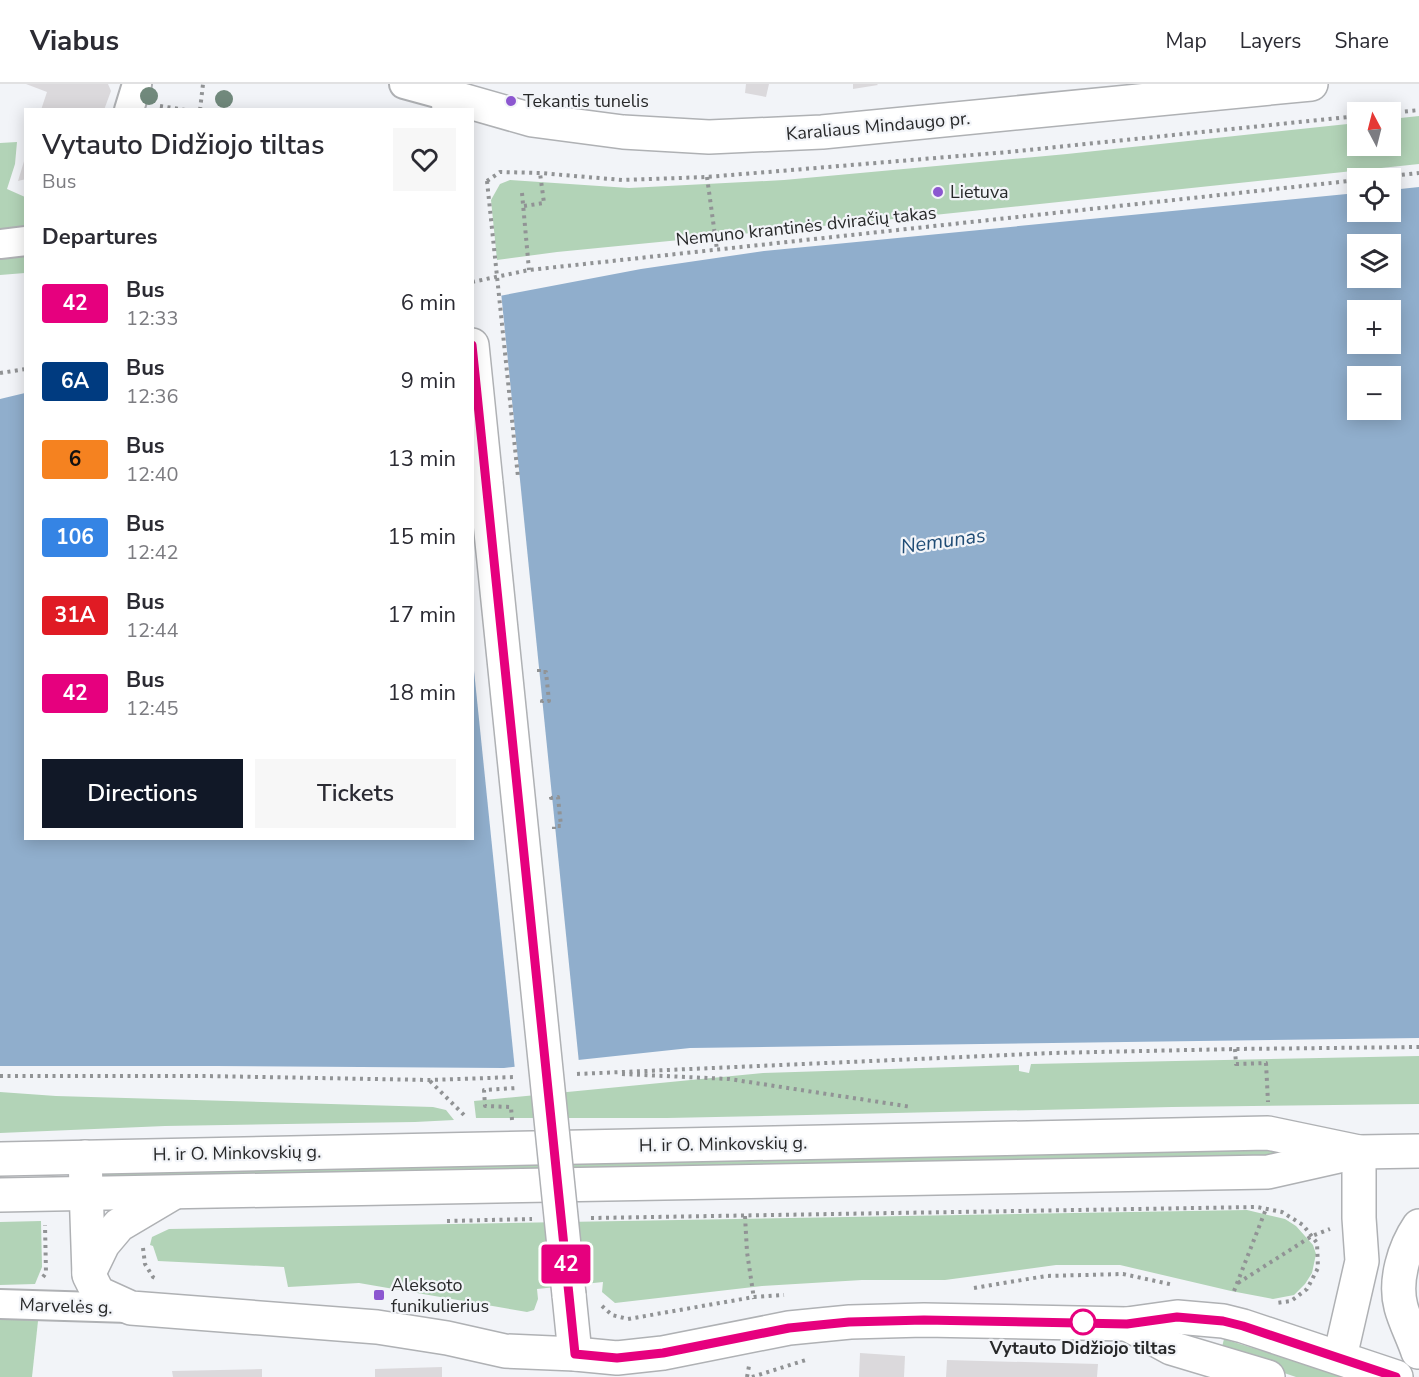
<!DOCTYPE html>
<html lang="en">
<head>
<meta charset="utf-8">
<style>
	:root { --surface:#fff; --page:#f7f7f7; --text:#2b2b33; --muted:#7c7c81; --line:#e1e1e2; --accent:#111827 }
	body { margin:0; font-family:"Nunito Sans",sans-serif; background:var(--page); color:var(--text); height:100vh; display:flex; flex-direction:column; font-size:22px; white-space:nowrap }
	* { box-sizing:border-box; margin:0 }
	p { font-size:20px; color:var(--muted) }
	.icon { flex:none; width:33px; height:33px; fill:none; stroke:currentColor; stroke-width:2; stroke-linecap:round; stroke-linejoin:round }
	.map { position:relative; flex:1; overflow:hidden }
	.details { position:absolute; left:24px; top:24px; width:450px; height:732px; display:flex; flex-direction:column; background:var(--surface); border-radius:0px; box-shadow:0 3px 15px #0003 }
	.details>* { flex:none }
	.badge { padding:0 12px; border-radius:4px; font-size:21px; line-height:39px }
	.needle { width:39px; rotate:353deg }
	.tools { position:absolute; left:1347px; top:18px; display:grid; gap:12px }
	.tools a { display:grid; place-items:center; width:54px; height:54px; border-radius:0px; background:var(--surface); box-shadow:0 3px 15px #0003; font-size:30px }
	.map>.badge { position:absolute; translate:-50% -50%; box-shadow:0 0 0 3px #fff }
	h2 { padding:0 18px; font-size:22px; line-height:54px }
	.round { display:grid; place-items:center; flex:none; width:63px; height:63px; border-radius:0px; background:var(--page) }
	.headline { display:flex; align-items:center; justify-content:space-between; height:102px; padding:0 18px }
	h1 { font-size:28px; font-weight:600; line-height:45px }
	.cta { display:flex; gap:12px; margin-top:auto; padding:12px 18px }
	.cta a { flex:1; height:69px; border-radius:0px; background:var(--accent); color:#fff; font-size:24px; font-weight:600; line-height:69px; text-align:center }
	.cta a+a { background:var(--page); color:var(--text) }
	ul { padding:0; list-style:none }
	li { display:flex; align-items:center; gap:18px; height:78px; padding:0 18px }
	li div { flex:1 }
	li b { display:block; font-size:22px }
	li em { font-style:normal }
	li .badge { min-width:66px; font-weight:700; text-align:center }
	header { display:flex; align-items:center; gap:36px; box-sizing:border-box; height:84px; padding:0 30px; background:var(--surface); border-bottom:2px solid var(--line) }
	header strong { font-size:28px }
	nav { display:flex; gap:33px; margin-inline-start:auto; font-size:21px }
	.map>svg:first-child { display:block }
	.green { fill:#b2d3b7 }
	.water { fill:#90aecc; fill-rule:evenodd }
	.pier { fill:#f2f4f8 }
	.building { fill:#dbd9dc }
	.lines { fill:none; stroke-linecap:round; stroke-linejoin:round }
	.minor-casing { stroke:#afb1b4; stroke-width:32 }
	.major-casing { stroke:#afb1b4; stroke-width:36 }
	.path { stroke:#919395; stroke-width:4; stroke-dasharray:3 4.5; stroke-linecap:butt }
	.minor { stroke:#fff; stroke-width:28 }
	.major { stroke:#fff; stroke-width:33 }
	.major-bridge-casing { stroke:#afb1b4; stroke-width:36; stroke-linecap:butt }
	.path-bridge { stroke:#919395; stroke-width:4; stroke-dasharray:3 4.5; stroke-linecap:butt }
	.major-bridge { stroke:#fff; stroke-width:33 }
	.tree { fill:#71897c }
	.line-casing { stroke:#fff; stroke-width:14 }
	.line { stroke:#e6007e; stroke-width:9 }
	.poi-dot { fill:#8c57d0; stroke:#f2f4f8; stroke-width:2 }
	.stop-dot { fill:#fff; stroke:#e6007e; stroke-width:3 }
	.labels { text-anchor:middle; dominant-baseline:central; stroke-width:4.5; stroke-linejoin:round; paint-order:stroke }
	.poi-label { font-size:18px; fill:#28292a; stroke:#f2f4f8; text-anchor:start }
	.street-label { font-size:18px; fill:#28292a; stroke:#f2f4f8 }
	.stop-label { font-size:18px; font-weight:bold; fill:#28292a; stroke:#f2f4f8 }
	.water-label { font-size:20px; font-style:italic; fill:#1f4c75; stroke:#f2f4f8 }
</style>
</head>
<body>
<header>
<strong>Viabus</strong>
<nav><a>Map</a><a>Layers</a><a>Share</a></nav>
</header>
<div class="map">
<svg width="1419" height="1293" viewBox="0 0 1419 1293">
	<rect width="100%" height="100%" fill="#f2f4f8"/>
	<g class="green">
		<polygon points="1419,32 1419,80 934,131 557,168 497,176 491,116 500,100 510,96 629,104 784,96 1067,70 1357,39 1358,62 1390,62 1391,35"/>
		<polygon points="17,58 15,80 7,105 25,113 25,189 0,191 0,59"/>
		<polygon points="1419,972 1419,1020 1172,1023 667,1034 476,1034 474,1017 763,989 1019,981 1019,987 1029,989 1031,980"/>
		<polygon points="0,1008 56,1012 433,1023 446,1026 454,1036 415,1038 165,1042 0,1049"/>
		<polygon points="1279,1063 1283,1066 1277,1073 1040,1076 95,1092 94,1084"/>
		<polygon points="1247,1126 1285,1135 1296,1142 1313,1161 1316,1170 1312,1189 1305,1200 1294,1211 1273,1215 1231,1207 1120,1181 1056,1181 945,1196 862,1196 762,1202 615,1219 602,1208 603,1198 537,1205 538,1215 534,1226 527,1228 359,1199 288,1203 284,1183 158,1177 153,1162 150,1161 152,1153 169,1145"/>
		<polygon points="41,1137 42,1183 35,1200 0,1201 0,1138"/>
		<polygon points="0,1234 38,1237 32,1293 0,1293"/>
		<polygon points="1224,1255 1345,1293 1296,1293 1224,1269 1222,1263"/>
	</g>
	<path class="water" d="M1419,103V954L690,964L504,984L216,982H0V315L25,309L26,754H472L473,217L641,185L764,167L1357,109L1358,128H1390L1391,106ZM1358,160H1390V194H1358ZM1358,226H1390V260H1358ZM1358,292H1390V326H1358Z"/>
	<polygon class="pier" points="501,208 579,979 515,986 472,567 472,214"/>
	<g class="building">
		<polygon points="26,0 108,0 111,7 104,26 41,26 47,8"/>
		<polygon points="746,0 769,0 766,13 745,9"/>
		<polygon points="853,0 877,0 878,1 853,5"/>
		<polygon points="25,74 26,95 18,97"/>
		<polygon points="860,1269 905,1272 904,1293 859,1293"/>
		<polygon points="947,1276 1098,1280 1097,1293 946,1293"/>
		<polygon points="442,1283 442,1293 375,1293 375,1285"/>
		<polygon points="262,1285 262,1293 173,1293 172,1287"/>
	</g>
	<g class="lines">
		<defs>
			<g id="minor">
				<polyline points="404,0 448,12"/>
				<polyline points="129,26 137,0"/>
				<polyline points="0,160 26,157"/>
				<polyline points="0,1220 129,1224"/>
			</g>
			<g id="major">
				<polyline points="449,26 448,12 532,36 623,48 709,53 822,48 1311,0"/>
				<polyline points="472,261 486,399"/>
				<polyline points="85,1073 89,1191 98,1209 131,1224 377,1243 447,1254 505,1267 575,1270 617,1274 663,1269 789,1244 850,1238 924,1236 1127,1240 1177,1233 1223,1237 1243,1242 1396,1293"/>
				<polyline points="0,1075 1268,1049 1359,1068 1419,1067"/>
				<polyline points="0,1111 1268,1088 1348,1070"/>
				<polyline points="89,1189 103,1160 119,1141 173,1109"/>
				<polyline points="569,1211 575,1270"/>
				<polyline points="1127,1240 1171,1264 1268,1293"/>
				<path d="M1418,1268C1413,1253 1405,1238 1401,1223C1394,1197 1404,1164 1419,1142"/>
				<polyline points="1340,1273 1362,1177 1359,1134 1359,1068"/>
			</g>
		</defs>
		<use href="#minor" class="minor-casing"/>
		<use href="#major" class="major-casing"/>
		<g class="path">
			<polyline points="160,22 186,26"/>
			<polyline points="200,26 203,0"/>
			<polyline points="1390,29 1419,26"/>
			<polyline points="707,93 717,166"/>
			<polyline points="1372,94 1419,89"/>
			<polyline points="487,97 500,88 540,89 622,96 707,93 1008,68 1358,32"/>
			<polyline points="522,109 529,186"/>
			<polyline points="524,122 544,119 540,89"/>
			<polyline points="472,198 529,186 1358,96"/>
			<polyline points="0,289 26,285"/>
			<polyline points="1235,965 1236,980 1266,979 1268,1018"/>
			<polyline points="577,990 1053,969 1235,965 1419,963"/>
			<polyline points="622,990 729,995 912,1023"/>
			<polyline points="0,992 206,992 429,996 516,993"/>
			<polyline points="430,997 467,1034"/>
			<polyline points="512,1036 511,1023 485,1022 484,1006 517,1004"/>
			<polyline points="745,1132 747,1168 754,1215"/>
			<polyline points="591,1134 1257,1123 1282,1128 1303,1141 1317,1159 1318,1184 1307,1205 1291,1217 1276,1219"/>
			<polyline points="447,1137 532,1135"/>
			<polyline points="143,1164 145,1180 153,1193 155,1194"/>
			<polyline points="43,1193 46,1189 45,1141"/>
			<polyline points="1238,1199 1312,1152 1330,1145"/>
			<polyline points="974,1204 1046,1192 1123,1190 1174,1201"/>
			<polyline points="1234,1207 1266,1125"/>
			<polyline points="602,1222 612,1231 628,1235 754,1213 784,1211"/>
			<polyline points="747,1293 749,1282"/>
			<polyline points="752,1293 809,1275"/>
		</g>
		<use href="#minor" class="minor"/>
		<use href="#major" class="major"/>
		<defs>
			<polyline id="major-bridge" points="486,399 569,1211"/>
		</defs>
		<use href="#major-bridge" class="major-bridge-casing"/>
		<g class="path-bridge">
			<polyline points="487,97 518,393"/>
			<polyline points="539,585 539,588 546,588 549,617 542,617 542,621"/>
			<polyline points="551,713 551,714 558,713 561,742 554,742 554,745"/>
		</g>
		<use href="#major-bridge" class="major-bridge"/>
	</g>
	<g class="tree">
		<circle cx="149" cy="12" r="9"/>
		<circle cx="224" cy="15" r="9"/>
	</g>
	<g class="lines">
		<defs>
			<polyline id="line" points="472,261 575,1270 617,1274 663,1269 789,1244 849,1238 924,1236 1127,1240 1177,1233 1223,1237 1243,1242 1396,1293"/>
		</defs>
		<use href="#line" class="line-casing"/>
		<use href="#line" class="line"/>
	</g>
	<g class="poi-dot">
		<circle cx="511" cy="17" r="6"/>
		<circle cx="938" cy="108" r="6"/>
		<rect x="373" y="1205" width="12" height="12" rx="3"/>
	</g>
	<circle class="stop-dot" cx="1083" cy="1238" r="12"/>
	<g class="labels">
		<g class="poi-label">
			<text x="523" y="17">Tekantis tunelis</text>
			<text x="950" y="108">Lietuva</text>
			<text x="391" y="1201">Aleksoto<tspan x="391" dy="21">funikulierius</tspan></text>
		</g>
		<g class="street-label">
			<text transform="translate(878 42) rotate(-5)">Karaliaus Mindaugo pr.</text>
			<text transform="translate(806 142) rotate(-6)">Nemuno krantinės dviračių takas</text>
			<text transform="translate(723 1060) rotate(-1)">H. ir O. Minkovskių g.</text>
			<text transform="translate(237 1069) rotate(-1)">H. ir O. Minkovskių g.</text>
			<text transform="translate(66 1222) rotate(2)">Marvelės g.</text>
		</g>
		<g class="stop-label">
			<text x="1083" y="1264">Vytauto Didžiojo tiltas</text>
		</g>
		<g class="water-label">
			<text transform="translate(943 457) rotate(-8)">Nemunas</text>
		</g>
	</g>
</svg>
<div class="tools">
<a><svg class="needle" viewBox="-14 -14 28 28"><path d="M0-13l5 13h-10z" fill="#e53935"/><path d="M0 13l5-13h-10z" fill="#7c7c81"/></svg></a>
<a><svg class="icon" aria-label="locate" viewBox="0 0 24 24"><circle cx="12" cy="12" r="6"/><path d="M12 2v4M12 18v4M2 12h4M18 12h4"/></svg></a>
<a><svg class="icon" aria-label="layers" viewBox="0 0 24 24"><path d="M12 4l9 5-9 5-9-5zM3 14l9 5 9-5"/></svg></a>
<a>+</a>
<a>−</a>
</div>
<b class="badge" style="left:566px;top:1180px;background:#e6007e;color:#fff">42</b>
<section class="details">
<div class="headline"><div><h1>Vytauto Didžiojo tiltas</h1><p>Bus</p></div><a class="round"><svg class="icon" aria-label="heart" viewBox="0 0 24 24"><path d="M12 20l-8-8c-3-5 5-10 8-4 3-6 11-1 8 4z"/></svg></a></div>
<h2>Departures</h2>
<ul>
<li><span class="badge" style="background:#e6007e;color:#fff">42</span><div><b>Bus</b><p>12:33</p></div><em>6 min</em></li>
<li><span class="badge" style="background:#003b80;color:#fff">6A</span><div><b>Bus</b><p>12:36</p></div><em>9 min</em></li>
<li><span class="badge" style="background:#f58220;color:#111">6</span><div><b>Bus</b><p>12:40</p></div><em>13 min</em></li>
<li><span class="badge" style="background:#3584e4;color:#fff">106</span><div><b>Bus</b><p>12:42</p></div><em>15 min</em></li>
<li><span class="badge" style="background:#e01b24;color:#fff">31A</span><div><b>Bus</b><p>12:44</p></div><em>17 min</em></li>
<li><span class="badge" style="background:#e6007e;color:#fff">42</span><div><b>Bus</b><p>12:45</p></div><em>18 min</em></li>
</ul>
<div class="cta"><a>Directions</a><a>Tickets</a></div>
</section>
</div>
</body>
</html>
